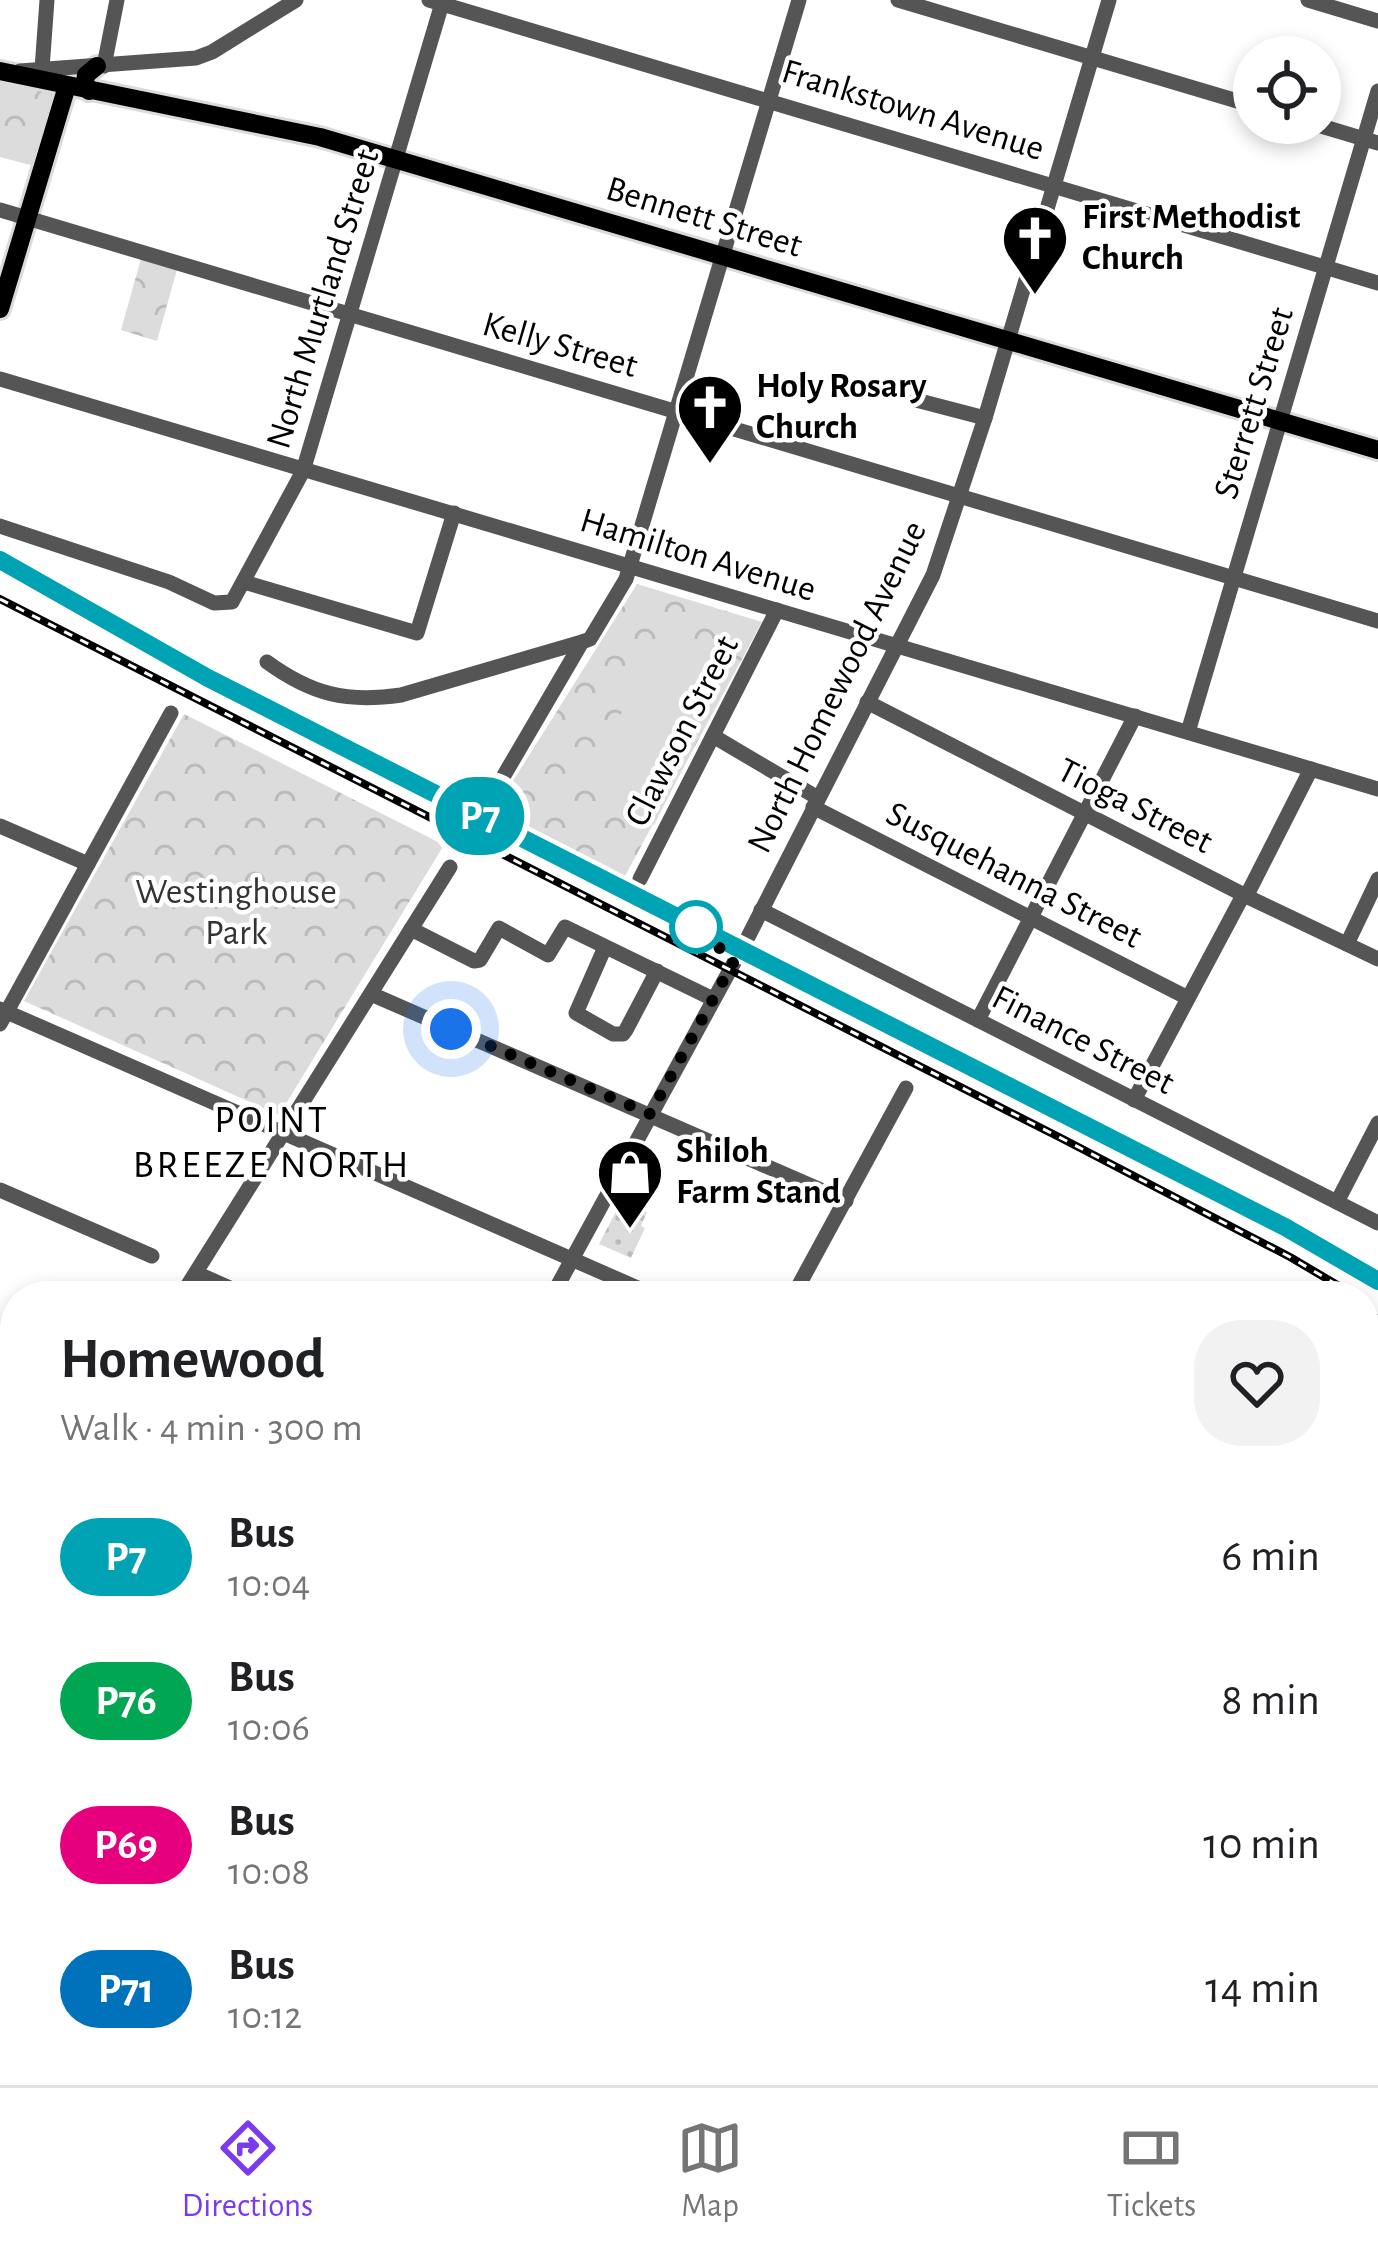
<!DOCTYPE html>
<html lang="en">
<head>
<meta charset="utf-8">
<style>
	:root { --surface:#fff; --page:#f2f2f2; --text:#202124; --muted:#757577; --line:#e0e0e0; --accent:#7c3aed }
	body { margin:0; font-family:"Alegreya Sans",sans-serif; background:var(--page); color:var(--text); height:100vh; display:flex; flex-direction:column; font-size:45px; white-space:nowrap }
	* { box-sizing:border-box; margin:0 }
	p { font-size:39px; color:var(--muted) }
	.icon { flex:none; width:66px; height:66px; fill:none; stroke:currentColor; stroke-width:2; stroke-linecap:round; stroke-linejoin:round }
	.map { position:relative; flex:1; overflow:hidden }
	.details { position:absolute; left:0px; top:1281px; width:1380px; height:804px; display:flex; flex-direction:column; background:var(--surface); border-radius:48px 48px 0 0; box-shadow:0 6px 18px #0003 }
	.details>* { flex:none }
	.badge { padding:0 24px; border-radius:39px; font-size:42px; line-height:78px }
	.fabs { position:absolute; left:1233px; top:36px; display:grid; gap:24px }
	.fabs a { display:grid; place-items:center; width:108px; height:108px; border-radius:50%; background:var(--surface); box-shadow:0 6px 18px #0003; font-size:60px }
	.you { position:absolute; width:60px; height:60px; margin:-30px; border:9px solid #fff; border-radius:50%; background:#1a73e8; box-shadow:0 0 0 18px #1a73e833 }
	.map>.badge { position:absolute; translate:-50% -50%; box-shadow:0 0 0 6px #fff }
	.round { display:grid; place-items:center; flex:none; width:126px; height:126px; border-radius:48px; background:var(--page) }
	.summary { display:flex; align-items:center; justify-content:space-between; height:204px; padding:0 60px }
	h1 { font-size:57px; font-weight:700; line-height:90px }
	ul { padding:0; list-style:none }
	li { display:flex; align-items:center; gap:36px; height:144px; padding:0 60px }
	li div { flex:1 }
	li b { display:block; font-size:45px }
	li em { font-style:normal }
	li .badge { min-width:132px; font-weight:700; text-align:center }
	.tab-bar { display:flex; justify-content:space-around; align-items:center; height:168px; border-top:3px solid var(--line); background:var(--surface); font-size:33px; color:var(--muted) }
	.tab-bar a { display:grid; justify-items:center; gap:6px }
	.tab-bar .selected { color:var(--accent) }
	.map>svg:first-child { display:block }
	.park { fill:url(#park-crowns) }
	.garden { fill:url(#garden-dots) }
	.pitch { fill:#dcdcdc }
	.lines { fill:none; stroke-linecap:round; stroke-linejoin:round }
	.major-casing { stroke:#dbdbdb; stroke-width:24 }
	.highway-casing { stroke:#dbdbdb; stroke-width:27 }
	.minor { stroke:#555; stroke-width:15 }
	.major { stroke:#000; stroke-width:18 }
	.highway { stroke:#000; stroke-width:21 }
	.rail-casing { stroke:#000; stroke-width:8 }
	.rail { stroke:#fff; stroke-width:3; stroke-dasharray:9; stroke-linecap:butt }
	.line-casing { stroke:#fff; stroke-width:27 }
	.line { stroke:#00a3b4; stroke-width:18 }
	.walk { stroke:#000; stroke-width:12; stroke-dasharray:0 21.6 }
	.stop-dot { fill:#fff; stroke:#00a3b4; stroke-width:6 }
	.labels { text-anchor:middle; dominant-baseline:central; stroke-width:9; stroke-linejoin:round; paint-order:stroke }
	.street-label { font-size:36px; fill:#000; stroke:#fff }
	.poi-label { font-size:36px; font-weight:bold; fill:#000; stroke:#fff; text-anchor:start }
	.park-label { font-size:36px; fill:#333; stroke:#fff }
	.neighbourhood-label { font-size:39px; letter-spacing:3px; fill:#000; stroke:#fff }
</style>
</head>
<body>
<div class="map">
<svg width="1378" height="2085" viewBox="0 0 1378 2085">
	<defs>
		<pattern id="park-crowns" width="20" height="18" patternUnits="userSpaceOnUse" patternTransform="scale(3)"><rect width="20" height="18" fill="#dcdcdc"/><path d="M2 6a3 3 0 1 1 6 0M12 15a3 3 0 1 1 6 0" fill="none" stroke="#bbb"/></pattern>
		<pattern id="garden-dots" width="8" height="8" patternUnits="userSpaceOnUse" patternTransform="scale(3)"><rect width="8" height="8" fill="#dcdcdc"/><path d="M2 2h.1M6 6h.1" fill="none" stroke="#bbb" stroke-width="1.8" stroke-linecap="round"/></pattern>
	</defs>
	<rect width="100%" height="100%" fill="#fff"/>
	<g class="park">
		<polygon points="0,77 61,90 38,167 0,157"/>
		<polygon points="142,255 178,266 157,341 121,330"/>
		<polygon points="637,584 762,622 625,876 494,811"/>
		<polygon points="184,714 444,845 279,1115 24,1001"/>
		<polygon points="117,2070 305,2070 337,2085 102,2085"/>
	</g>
	<polygon class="garden" points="622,1200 647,1212 641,1226 645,1228 631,1258 599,1244"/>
	<polygon class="pitch" points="658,640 731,674 654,825 584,788"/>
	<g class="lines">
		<defs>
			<g id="major">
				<polyline points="0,71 320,137 1378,450"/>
				<polyline points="89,91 85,83 86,75 97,66"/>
				<polyline points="0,309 67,86"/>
				<polyline points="1365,1589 1378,1568"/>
				<polyline points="1135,2085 1139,2070"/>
			</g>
			<g id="highway">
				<polyline points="0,1368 15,1375"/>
				<polyline points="1365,1962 1378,1968"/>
			</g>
		</defs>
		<use href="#major" class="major-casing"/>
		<use href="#highway" class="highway-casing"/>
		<g class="minor">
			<polyline points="429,0 1378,283"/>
			<polyline points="898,0 1254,106"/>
			<polyline points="1308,0 1378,21"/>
			<polyline points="104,66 117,0"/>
			<polyline points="42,69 47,0"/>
			<polyline points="20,71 196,58 212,52 296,0"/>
			<polyline points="1311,123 1378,143"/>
			<polyline points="0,210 1378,621"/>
			<polyline points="0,379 1378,789"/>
			<polyline points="916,400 985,418"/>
			<polyline points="0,526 169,582 214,603 232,602 303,471 443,0"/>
			<polyline points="244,582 417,633 454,513"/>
			<path d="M267,662C311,694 346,703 401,695L582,642"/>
			<polyline points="867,702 1250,898 1378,959"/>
			<polyline points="1188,732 1378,91"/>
			<polyline points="713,736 818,798"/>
			<polyline points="496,789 582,642 590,639 626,579 799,0"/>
			<polyline points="813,807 1188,998"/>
			<polyline points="0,826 88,864"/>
			<polyline points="640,879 777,610"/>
			<polyline points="761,910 1378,1223"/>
			<polyline points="411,929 474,961 480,960 499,928 548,955 565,927 713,999"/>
			<polyline points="1347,944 1378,879"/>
			<polyline points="605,947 576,1013 613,1034 623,1034 626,1030 657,971"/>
			<polyline points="371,994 846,1201"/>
			<polyline points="0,1009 656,1296"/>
			<polyline points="978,1020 1135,716"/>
			<polyline points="0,1024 171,713"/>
			<polyline points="1134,1100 1240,901 1250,889 1311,769"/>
			<polyline points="0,1190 152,1256"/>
			<polyline points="1337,1202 1378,1123"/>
			<polyline points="196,1273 248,1296"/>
			<polyline points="181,1296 450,867"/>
			<polyline points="552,1296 748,937 933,575 985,418 1109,0"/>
			<polyline points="793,1296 906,1088"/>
			<polyline points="0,1516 15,1525"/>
			<polyline points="0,1588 15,1563"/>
			<polyline points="1365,1604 1378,1610"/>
			<polyline points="0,1675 15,1684"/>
			<polyline points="1365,1783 1378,1789"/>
			<polyline points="1365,1872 1378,1877"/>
			<polyline points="0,1929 15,1936"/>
			<polyline points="324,2070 359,2085"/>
			<polyline points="1202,2070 1237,2085"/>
			<polyline points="87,2085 102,2070"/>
			<polyline points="421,2085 428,2070"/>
			<polyline points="627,2085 635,2070"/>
			<polyline points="893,2085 899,2070"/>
			<polyline points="1308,2085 1312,2070"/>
		</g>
		<use href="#major" class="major"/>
		<use href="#highway" class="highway"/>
		<defs>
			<g id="rail">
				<polyline points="0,599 1059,1137 1290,1257 1356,1296"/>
				<polyline points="1365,1310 1378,1319"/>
			</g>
		</defs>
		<use href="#rail" class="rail-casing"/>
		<use href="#rail" class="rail"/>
	</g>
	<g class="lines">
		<defs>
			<polyline id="line" points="0,560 208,678 1285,1227 1378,1281"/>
		</defs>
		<use href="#line" class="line-casing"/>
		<use href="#line" class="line"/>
		<polyline class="walk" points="451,1029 650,1114 734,961 696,927"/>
	</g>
	<defs>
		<symbol id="church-pin" viewBox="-11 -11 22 30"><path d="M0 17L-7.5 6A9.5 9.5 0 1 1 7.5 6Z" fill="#000" stroke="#fff"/><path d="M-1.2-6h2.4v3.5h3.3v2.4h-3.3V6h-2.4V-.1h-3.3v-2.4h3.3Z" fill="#fff"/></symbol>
		<symbol id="shop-pin" viewBox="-11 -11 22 30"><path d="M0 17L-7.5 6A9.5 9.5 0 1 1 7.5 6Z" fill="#000" stroke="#fff"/><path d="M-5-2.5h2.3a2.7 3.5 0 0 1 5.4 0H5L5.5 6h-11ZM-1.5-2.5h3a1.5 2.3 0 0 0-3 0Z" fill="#fff"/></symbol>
	</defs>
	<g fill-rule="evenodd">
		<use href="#church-pin" x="997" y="200" width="76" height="104"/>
		<use href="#church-pin" x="672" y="369" width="76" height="104"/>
		<use href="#shop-pin" x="592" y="1134" width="76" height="104"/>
	</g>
	<circle class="stop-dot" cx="696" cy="927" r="24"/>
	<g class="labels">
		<g class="street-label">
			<text transform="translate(913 110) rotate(17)">Frankstown Avenue</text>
			<text transform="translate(704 217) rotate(17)">Bennett Street</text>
			<text transform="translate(323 299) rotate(-73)">North Murtland Street</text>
			<text transform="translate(560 345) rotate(16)">Kelly Street</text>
			<text transform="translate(1254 403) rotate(-73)">Sterrett Street</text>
			<text transform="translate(698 555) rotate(17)">Hamilton Avenue</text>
			<text transform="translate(837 687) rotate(-64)">North Homewood Avenue</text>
			<text transform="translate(682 731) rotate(-63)">Clawson Street</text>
			<text transform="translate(1135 806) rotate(27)">Tioga Street</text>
			<text transform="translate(1014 875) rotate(27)">Susquehanna Street</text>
			<text transform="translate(1083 1040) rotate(27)">Finance Street</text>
		</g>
		<g class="poi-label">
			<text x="1082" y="217">First Methodist<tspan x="1082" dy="41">Church</tspan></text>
			<text x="756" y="386">Holy Rosary<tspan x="756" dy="41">Church</tspan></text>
			<text x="676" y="1151">Shiloh<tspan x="676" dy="41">Farm Stand</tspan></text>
		</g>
		<g class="park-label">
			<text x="236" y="892">Westinghouse<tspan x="236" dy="41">Park</tspan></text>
		</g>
		<g class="neighbourhood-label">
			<text x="272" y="1120">POINT<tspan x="272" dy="45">BREEZE NORTH</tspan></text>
		</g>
	</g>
</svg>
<div class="fabs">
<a><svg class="icon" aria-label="locate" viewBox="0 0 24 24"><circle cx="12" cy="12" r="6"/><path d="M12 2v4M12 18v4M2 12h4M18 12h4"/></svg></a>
</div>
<div class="you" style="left:451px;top:1029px"></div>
<b class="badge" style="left:480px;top:816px;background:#00a3b4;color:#fff">P7</b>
<section class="details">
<div class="summary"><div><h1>Homewood</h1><p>Walk · 4 min · 300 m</p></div><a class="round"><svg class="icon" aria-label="heart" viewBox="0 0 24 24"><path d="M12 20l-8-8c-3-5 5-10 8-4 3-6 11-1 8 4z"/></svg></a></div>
<ul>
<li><span class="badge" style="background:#00a3b4;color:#fff">P7</span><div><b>Bus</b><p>10:04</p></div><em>6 min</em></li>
<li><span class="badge" style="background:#00a651;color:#fff">P76</span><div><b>Bus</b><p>10:06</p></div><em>8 min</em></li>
<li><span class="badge" style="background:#e6007e;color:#fff">P69</span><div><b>Bus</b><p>10:08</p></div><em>10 min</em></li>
<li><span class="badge" style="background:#0072bc;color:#fff">P71</span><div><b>Bus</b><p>10:12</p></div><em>14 min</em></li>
</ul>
</section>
</div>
<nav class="tab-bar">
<a class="selected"><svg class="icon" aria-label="directions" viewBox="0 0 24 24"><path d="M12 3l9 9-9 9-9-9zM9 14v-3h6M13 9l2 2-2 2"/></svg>Directions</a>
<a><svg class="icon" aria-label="map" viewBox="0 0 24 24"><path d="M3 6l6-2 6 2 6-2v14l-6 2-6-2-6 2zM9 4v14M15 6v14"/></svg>Map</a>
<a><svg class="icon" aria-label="tickets" viewBox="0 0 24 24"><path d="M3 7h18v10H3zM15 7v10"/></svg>Tickets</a>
</nav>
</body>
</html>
